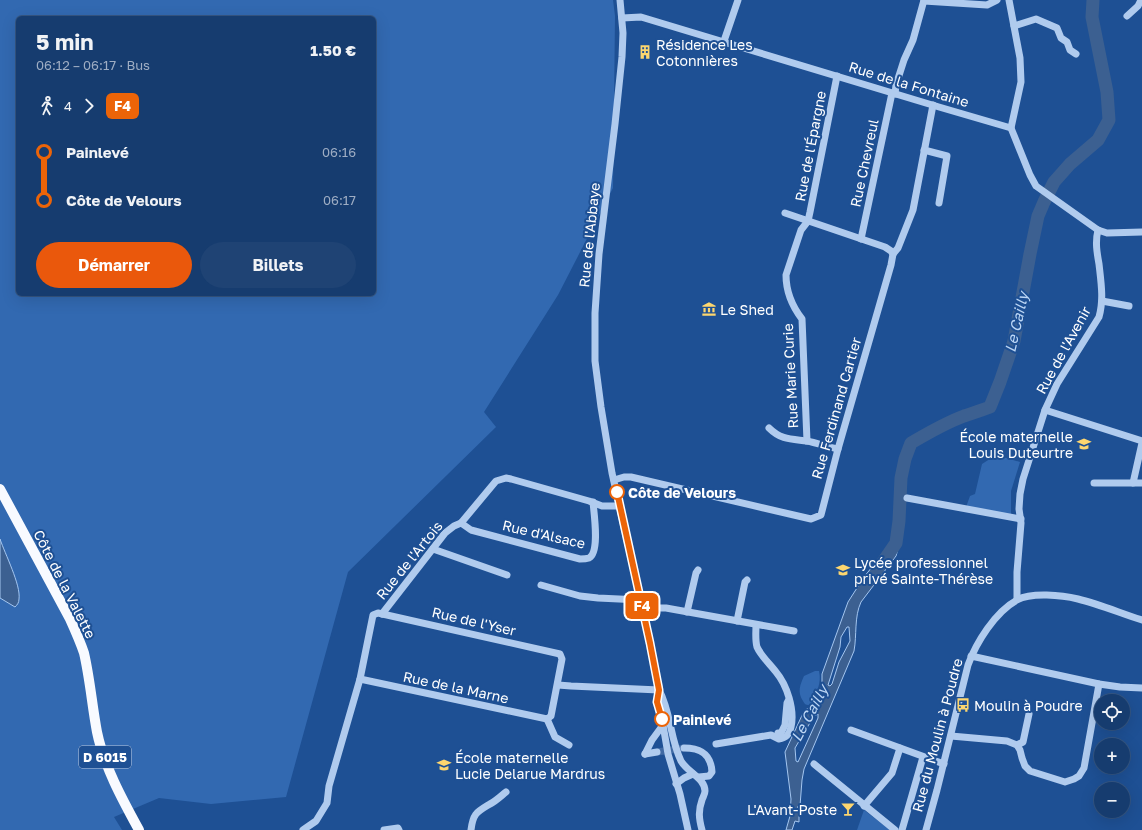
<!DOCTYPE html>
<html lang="fr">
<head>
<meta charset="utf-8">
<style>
	:root { --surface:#163c6f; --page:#1f4374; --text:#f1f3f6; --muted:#9eadc3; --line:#355682; --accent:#ea580c }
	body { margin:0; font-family:"Golos Text",sans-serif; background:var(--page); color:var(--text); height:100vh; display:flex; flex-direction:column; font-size:15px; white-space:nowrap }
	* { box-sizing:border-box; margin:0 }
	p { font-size:13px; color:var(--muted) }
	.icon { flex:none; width:22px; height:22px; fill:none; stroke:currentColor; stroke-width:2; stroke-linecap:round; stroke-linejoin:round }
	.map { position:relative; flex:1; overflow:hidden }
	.drawer { position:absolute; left:16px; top:16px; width:360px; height:280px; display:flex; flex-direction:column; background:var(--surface); border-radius:6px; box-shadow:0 4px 16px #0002,0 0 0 1px var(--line) }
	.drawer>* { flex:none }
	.badge { padding:0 8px; border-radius:6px; font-size:14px; line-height:26px }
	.buttons { position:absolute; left:1094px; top:694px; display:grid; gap:8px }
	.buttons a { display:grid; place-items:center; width:36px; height:36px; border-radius:50%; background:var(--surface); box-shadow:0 4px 16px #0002,0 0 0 1px var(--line); font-size:20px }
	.map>.badge { position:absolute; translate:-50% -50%; box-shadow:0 0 0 2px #fff }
	.legs { display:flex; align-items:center; gap:6px; height:44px; padding:0 20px; font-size:13px }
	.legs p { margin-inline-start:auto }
	.overview { display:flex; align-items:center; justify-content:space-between; height:68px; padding:0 20px }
	h1 { font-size:22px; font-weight:700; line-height:30px }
	.button { display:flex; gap:8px; margin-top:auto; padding:8px 20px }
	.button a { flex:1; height:46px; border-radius:24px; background:var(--accent); color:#fff; font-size:16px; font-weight:700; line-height:46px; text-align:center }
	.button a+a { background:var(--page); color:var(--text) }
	ul { padding:0 20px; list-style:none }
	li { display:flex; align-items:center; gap:14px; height:48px; font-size:15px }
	li i { display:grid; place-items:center; width:6px; height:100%; margin:0 5px; background:currentColor }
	li i::after { content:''; width:10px; height:10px; margin:-5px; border:3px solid; border-radius:50%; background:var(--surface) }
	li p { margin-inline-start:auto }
	li:first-child i { background:linear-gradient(#0000 50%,currentColor 0) }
	li:last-child i { background:linear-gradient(currentColor 50%,#0000 0) }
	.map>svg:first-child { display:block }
	.green { fill:#3269b1; fill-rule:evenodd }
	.water { fill:#3c6091; stroke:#a4c6f0; fill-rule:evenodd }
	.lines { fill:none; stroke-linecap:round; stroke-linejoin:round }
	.river { stroke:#3c6091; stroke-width:13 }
	.minor-tunnel { stroke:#406aa4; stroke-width:7; stroke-dasharray:7 3.5; stroke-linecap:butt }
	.minor { stroke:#b0cbee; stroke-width:7 }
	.major { stroke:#f8faff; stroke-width:10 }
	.line-1-casing { stroke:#fff; stroke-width:9 }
	.line-1 { stroke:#ec6408; stroke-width:6 }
	.stop-1-dot { fill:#fff; stroke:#ec6408; stroke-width:2 }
	.labels { text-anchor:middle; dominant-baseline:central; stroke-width:4; stroke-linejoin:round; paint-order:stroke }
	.shield { fill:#1e5094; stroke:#bccadf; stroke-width:1 }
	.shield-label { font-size:13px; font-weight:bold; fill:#fff }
	.poi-label { font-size:14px; fill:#fff; stroke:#1e5094; text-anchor:start }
	.street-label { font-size:14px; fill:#fff; stroke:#1e5094 }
	.stop-label { font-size:14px; font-weight:bold; fill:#fff; stroke:#1e5094; text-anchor:start }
	.water-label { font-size:15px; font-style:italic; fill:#bcd6f5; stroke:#1e5094 }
</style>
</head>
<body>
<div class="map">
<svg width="1142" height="830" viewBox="0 0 1142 830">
	<rect width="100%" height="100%" fill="#1e5094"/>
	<g class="green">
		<path d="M0,0H613L615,16L613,188L558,295L484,412L496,427L348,572L286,797L211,804L159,798L114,817L122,830H0ZM18,18H374V294H18Z"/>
		<polygon points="996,455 1020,462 1011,491 1011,515 966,507 970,496 975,494 982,464"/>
		<path d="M815,671H819C822,684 816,693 811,705C806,705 805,705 803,701C797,692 800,685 804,676Z"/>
		<polygon points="864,810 890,830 857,830"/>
	</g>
	<g class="water">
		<path d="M0,539C5,554 21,585 19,599C19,603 17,605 15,607L0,598Z"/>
		<path d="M888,547L898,549L896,556L861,602C854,617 857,635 854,651L804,769L802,780L800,806H798L797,812L799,813V822L795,821L792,830H786L790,816L791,799L785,752L804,711L814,704L822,686V674L848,602L864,577ZM847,627H849L850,641L839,662L832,684L830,686L828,685L840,647L841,637ZM818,714V718L798,762L796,761L795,748L814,716Z"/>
	</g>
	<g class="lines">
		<path class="river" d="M883,562L896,543L899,521L901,478L905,459L911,443C928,433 945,423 964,416C973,413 980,411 990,407L1000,382L1014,341L1030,254L1038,216L1044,202L1054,182L1070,164L1098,140L1109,120L1107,92L1092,17L1093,0"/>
		<polyline class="minor-tunnel" points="657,752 684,748"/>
		<g class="minor">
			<polyline points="620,0 623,33 622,57 615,124 599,254 595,313 595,361 601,407 612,473 650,643 659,690 657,702 663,725 668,754 680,794 688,830"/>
			<polyline points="1009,0 1020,58 1021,82 1011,128"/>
			<polyline points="924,1 987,5 997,0"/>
			<polyline points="1127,16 1138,6 1141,0"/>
			<polyline points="622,18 641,17 939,107 1011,128 1030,175 1036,186 1098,230 1107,233 1142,232"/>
			<polyline points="1014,26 1036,19 1057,28 1061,38 1067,42 1070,50 1076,54"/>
			<polyline points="724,41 738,0"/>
			<polyline points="895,94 896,85 904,60 913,40 924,0"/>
			<polyline points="924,150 947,156 939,203"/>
			<polyline points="785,213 885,247 891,251 893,254"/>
			<polyline points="861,239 892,93"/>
			<polyline points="1102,301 1129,306"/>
			<polyline points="1045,410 1142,441"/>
			<path d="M769,428C781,440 791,439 807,441C817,443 828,447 838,449"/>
			<path d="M807,441L802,319C792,306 786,290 786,275L801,230L808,221L810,212L837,76"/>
			<polyline points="1142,443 1133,483 1142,483"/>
			<polyline points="614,480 624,477 631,477 811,519 821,515 838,449 891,265 893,254 898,248 913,210 933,105"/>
			<polyline points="1094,483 1133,483"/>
			<polyline points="907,498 1021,519"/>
			<path d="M461,523L471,530L580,559C583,559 586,559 589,558C600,552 594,514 593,502"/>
			<polyline points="433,549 507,575"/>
			<polyline points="541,585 580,596 598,598 640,600"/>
			<path d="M1017,599V572L1021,523L1019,509L1020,494L1023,479L1045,410L1057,384L1099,317C1104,300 1101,282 1099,264C1097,253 1095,242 1098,230"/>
			<polyline points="642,608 666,608 794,631"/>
			<polyline points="687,612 696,573 698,570"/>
			<polyline points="382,614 445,533 454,526 461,523 496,481 506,478 511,479 589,501 602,506 620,506"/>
			<polyline points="737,621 745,582 747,580"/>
			<polyline points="971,656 1099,684 1120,687 1142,688"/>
			<polyline points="360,679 547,719"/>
			<polyline points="558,685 571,686 659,690"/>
			<path d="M659,690C671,712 670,739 681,761C688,773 705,778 705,791C705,794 703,797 702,800C698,811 699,819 702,830"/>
			<polyline points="547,719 555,737 569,745"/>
			<polyline points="851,730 944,764"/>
			<polyline points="778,733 781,733 785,725 787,703 788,701"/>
			<polyline points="951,736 1007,741 1017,745 1020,750 1022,758 1025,766 1030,771 1065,782 1074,779 1079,776 1084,768 1099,684"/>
			<path d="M716,744L771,735L779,739C786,738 789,735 791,727C795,710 787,685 776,672C770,664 761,656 757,647C755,640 756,632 756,625"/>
			<polyline points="1017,745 1023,742 1029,714"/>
			<path d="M684,748C701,748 711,754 712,772L709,776L699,777"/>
			<polyline points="645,754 652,740 663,725"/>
			<polyline points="645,754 657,752"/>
			<polyline points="814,764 895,830"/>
			<polyline points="676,784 684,778 693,774"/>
			<polyline points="864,806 892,773 900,748"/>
			<polyline points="303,830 316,821 327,803 329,786 360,679 373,615 378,613 560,654 562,659 551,716 547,719"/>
			<polyline points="384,830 398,828 399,830"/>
			<path d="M471,830C473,813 477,812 490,804C496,801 501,796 506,792"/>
			<polyline points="902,830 923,757"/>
			<path d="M926,830L937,790L968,665C976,643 995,612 1017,600C1031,592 1062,595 1078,599C1099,604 1120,613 1142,620"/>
		</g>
		<path class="major" d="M0,489L70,619C75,630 80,641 84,653C90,679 92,705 97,732C104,766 122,799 139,830"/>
	</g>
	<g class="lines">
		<defs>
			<polyline id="line-1" points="617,492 650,643 659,690 657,702 662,719"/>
		</defs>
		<use href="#line-1" class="line-1-casing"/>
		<use href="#line-1" class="line-1"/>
	</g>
	<defs>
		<symbol id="building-bare" viewBox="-9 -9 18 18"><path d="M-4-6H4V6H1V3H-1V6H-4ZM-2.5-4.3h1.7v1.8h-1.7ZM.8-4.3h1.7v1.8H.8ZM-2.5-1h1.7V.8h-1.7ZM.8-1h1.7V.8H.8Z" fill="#fdd66f" stroke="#1e5094" stroke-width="2.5" paint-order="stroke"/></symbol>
		<symbol id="museum-bare" viewBox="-9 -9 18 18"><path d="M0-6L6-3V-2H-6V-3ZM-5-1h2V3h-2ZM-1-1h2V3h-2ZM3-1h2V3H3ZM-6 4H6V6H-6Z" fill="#fdd66f" stroke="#1e5094" stroke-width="2.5" paint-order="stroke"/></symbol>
		<symbol id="school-bare" viewBox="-9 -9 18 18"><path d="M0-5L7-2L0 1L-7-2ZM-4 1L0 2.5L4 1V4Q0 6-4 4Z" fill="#fdd66f" stroke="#1e5094" stroke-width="2.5" paint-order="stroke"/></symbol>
		<symbol id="bus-bare" viewBox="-9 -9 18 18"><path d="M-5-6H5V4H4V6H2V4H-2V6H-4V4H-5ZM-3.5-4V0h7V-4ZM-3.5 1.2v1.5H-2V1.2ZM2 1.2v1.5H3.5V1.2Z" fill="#fdd66f" stroke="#1e5094" stroke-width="2.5" paint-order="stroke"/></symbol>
		<symbol id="bar-bare" viewBox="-9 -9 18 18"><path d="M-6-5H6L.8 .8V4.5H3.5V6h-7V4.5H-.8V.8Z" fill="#fdd66f" stroke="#1e5094" stroke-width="2.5" paint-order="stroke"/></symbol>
	</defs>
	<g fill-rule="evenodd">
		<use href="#building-bare" x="635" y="42" width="20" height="20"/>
		<use href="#museum-bare" x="699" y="299" width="20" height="20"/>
		<use href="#school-bare" x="1074" y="434" width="20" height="20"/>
		<use href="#school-bare" x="833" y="560" width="20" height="20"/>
		<use href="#bus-bare" x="953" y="695" width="20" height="20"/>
		<use href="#school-bare" x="434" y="755" width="20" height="20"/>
		<use href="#bar-bare" x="838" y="799" width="20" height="20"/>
	</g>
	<g class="stop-1-dot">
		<circle cx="617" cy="492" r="7"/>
		<circle cx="662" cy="719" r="7"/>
	</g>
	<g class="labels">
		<rect class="shield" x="79" y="746" width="52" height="22" rx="3"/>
		<g class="shield-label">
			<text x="105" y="757">D 6015</text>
		</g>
		<g class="poi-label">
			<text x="656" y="44">Résidence Les<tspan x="656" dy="16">Cotonnières</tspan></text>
			<text x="720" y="309">Le Shed</text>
			<text x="1073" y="436" text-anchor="end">École maternelle<tspan x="1073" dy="16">Louis Duteurtre</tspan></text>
			<text x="854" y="562">Lycée professionnel<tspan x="854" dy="16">privé Sainte-Thérèse</tspan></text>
			<text x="974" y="705">Moulin à Poudre</text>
			<text x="455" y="757">École maternelle<tspan x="455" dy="16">Lucie Delarue Mardrus</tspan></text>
			<text x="837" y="809" text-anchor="end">L'Avant-Poste</text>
		</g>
		<g class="street-label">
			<text transform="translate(909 84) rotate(17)">Rue de la Fontaine</text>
			<text transform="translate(810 146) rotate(-79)">Rue de l'Épargne</text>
			<text transform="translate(864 163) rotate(-78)">Rue Chevreul</text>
			<text transform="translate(589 235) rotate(-84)">Rue de l'Abbaye</text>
			<text transform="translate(1063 350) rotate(-61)">Rue de l'Avenir</text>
			<text transform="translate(790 376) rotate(-93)">Rue Marie Curie</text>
			<text transform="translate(836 408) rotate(-74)">Rue Ferdinand Cartier</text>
			<text transform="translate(544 534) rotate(13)">Rue d'Alsace</text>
			<text transform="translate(409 560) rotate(-51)">Rue de l'Artois</text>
			<text transform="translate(65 584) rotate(63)">Côte de la Valette</text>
			<text transform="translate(474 621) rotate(13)">Rue de l'Yser</text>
			<text transform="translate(456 687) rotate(12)">Rue de la Marne</text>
			<text transform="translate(937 735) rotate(-75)">Rue du Moulin à Poudre</text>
		</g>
		<g class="stop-label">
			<text x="628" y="492">Côte de Velours</text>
			<text x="673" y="719">Painlevé</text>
		</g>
		<g class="water-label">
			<text transform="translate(1016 322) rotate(-77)">Le Cailly</text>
			<text transform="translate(809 713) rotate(-62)">Le Cailly</text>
		</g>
	</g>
</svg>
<div class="buttons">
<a><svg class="icon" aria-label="locate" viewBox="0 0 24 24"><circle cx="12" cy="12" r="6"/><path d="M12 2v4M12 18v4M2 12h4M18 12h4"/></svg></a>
<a>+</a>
<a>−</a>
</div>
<b class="badge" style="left:642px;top:606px;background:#ec6408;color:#fff">F4</b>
<section class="drawer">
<div class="overview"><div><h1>5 min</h1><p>06:12 – 06:17 · Bus</p></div><b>1.50 €</b></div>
<div class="legs"><svg class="icon" aria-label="walk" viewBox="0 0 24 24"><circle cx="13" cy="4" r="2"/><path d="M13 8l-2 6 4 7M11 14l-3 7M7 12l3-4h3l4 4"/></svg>4<svg class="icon" aria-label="forward" viewBox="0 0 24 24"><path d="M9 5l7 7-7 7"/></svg><b class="badge" style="background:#ec6408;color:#fff">F4</b></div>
<ul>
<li><i style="color:#ec6408"></i><b>Painlevé</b><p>06:16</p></li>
<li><i style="color:#ec6408"></i><b>Côte de Velours</b><p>06:17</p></li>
</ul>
<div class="button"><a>Démarrer</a><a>Billets</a></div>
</section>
</div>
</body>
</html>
